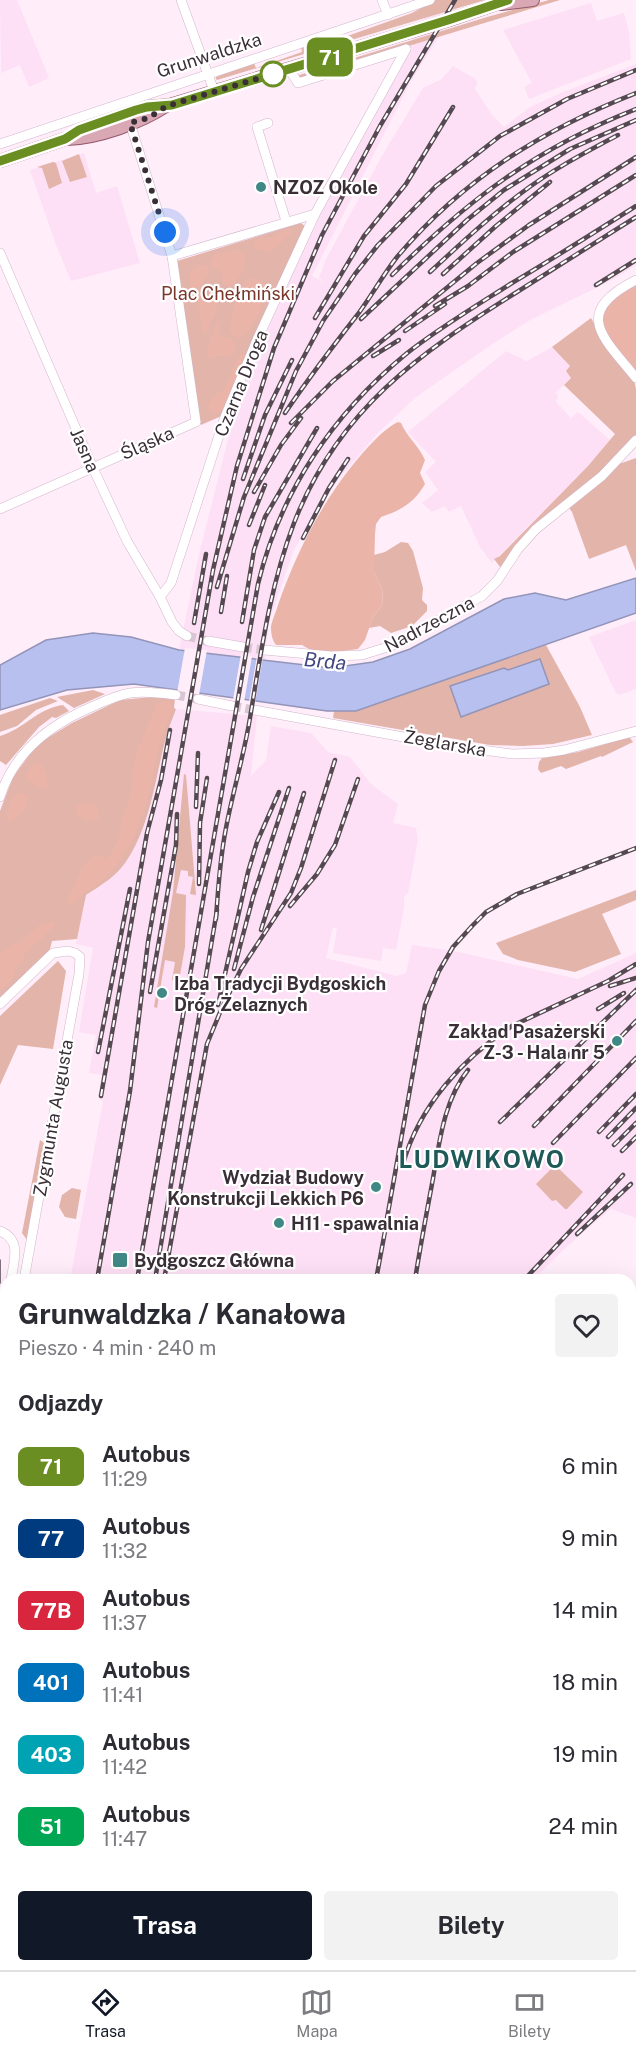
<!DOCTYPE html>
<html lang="pl">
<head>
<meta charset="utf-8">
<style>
	:root { --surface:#fff; --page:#f2f2f3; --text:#2b2b33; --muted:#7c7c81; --line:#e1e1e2; --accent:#111827 }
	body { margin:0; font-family:"Public Sans",sans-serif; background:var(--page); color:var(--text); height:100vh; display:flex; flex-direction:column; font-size:22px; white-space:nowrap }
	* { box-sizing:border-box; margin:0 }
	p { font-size:20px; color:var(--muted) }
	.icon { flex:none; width:33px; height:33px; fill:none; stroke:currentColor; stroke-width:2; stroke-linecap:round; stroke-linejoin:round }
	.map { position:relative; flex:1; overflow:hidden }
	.drawer { position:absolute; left:0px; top:1274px; width:636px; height:698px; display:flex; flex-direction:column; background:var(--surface); border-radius:18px 18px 0 0; box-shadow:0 6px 24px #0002 }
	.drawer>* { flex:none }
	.badge { padding:0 12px; border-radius:9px; font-size:21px; line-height:39px }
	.you { position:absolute; width:30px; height:30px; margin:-15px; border:4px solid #fff; border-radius:50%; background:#1a73e8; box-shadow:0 0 0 9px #1a73e833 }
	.map>.badge { position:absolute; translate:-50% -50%; box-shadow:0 0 0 3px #fff }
	h2 { padding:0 18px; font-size:22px; line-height:54px }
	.round { display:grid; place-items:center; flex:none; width:63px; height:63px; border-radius:6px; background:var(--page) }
	.headline { display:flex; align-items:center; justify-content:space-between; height:102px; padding:0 18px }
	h1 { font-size:28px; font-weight:700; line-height:45px }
	.button { display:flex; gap:12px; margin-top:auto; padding:12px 18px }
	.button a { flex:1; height:69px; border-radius:6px; background:var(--accent); color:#fff; font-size:24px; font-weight:700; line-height:69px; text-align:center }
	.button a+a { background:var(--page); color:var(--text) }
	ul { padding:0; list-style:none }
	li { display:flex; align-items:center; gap:18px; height:72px; padding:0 18px }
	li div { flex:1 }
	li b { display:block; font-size:22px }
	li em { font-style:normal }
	li .badge { min-width:66px; font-weight:700; text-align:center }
	.tab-bar { display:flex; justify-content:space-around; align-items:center; height:84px; border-top:2px solid var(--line); background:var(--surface); font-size:16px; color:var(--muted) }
	.tab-bar a { display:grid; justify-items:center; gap:3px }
	.tab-bar .current { color:var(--accent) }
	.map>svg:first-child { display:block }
	.built { fill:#fde0f5 }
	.green { fill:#e3b4aa }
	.forest { fill:#ebb4a9 }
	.water { fill:#b8c0ef; stroke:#9294b8; stroke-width:1.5 }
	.pier { fill:#ffedfa }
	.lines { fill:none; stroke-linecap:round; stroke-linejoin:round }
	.minor-tunnel { stroke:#d8c7d3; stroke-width:9; stroke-dasharray:9 4.5; stroke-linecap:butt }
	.minor-casing { stroke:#d1b5ca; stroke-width:10 }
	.major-casing { stroke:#925869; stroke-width:14 }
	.minor { stroke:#fff; stroke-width:9 }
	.major { stroke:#daa8b5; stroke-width:12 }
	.tram { stroke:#554952; stroke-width:1.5 }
	.rail-casing { stroke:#554952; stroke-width:4.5 }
	.rail { stroke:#fff; stroke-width:2; stroke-dasharray:7; stroke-linecap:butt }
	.line-casing { stroke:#fff; stroke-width:14 }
	.line { stroke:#6b8e23; stroke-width:9 }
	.walk { stroke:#3a2f37; stroke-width:6; stroke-dasharray:0 10.8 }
	.stop-dot { fill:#fff; stroke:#6b8e23; stroke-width:3 }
	.poi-dot { fill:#408885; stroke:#fff; stroke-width:2 }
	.labels { text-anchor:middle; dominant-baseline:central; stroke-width:4.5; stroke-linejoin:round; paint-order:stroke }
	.street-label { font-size:18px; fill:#3a2f37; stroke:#fff }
	.poi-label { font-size:18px; font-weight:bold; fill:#3a2f37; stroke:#fff; text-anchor:start }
	.park-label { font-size:18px; fill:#7a372b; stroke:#fff }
	.water-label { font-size:20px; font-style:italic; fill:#414681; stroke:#fff }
	.district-label { font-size:24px; font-weight:bold; letter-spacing:1.5px; fill:#1f5a58; stroke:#fff }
</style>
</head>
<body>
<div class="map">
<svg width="636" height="1970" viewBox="0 0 636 1970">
	<rect width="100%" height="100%" fill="#ffedfa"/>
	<g class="built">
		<polygon points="0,0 17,0 49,78 29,87 20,65 1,73"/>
		<polygon points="434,0 462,0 411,81 312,276 324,282 319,278 326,259 383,154 423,88 442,79 453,66 474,78 477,82 475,89 492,115 504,127 530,107 563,92 636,64 636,265 614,279 530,320 491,345 416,397 378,433 341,476 316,511 293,552 268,625 265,660 179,650 199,554 227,443 246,381 290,265"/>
		<polygon points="591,3 597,21 624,13 629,32 631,59 529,99 524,87 532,83 503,30"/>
		<polygon points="84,153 96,193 117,186 140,263 71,281 55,242 30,170"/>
		<polygon points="552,347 571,366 571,378 556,392 558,397 556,402 571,418 578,412 610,440 588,466 492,563 480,547 461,506 449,512 445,506 432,512 422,503 438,490 425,472 436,462 408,432 506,351 527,361"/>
		<polygon points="636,620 636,689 619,695 616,693 589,637"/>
		<polygon points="176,709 257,716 251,776 266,760 271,726 311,733 328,752 350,757 371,784 398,804 393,823 416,828 418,840 408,893 404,897 404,908 396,950 383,948 381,961 333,953 337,929 333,927 326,958 397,976 406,973 412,945 454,951 578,979 636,953 636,1218 611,1209 565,1248 534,1279 70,1280 103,1102 98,1097 102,1075 89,1073 96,1035 79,1032 93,948 76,944 77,939 86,895 106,882 125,863 142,829 168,729"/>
		<polygon points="6,1599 6,1961 0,1960 0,1622"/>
		<polygon points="630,1715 636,1722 636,1970 384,1970 381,1965 630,1965"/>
		<polygon points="68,1965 129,1965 128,1968 108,1966 107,1970 69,1970"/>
		<polygon points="282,1965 362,1965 367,1970 287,1970"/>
	</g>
	<g class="green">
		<polygon points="436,0 485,0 217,80 216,79 216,77 254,63 256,68 302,52 301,46 308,43 311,49 412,13"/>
		<polygon points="549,0 560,0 359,61 357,59 299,79 296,76 487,17"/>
		<polygon points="79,154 87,177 70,182 62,161"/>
		<polygon points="53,162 56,163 62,183 49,189 42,168 37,167"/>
		<polygon points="301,223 306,227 226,414 201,425 177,261"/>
		<polygon points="591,318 612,355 634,380 636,389 636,441 619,464 636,458 636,571 626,545 589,559 572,512 567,505 558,512 504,572 494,559 500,556 588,466 615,434 564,385 571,378 566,371 570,366 552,347"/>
		<polygon points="401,542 408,543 413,551 423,588 422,600 427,605 427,611 412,626 391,633 380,626 369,628 373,617 383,604 382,589 374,572 374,555 385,552"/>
		<polygon points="546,645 580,707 592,735 553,744 523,746 490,745 333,718 334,711 357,711"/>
		<polygon points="93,690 105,694 74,708 57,697"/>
		<path d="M162,696L175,699L174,708L176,709C174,716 170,723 168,731C155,774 152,825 125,863C115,877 100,886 86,895L77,939L52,941L49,953L0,999V811L13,777L33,750L44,740L72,723L120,700Z"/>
		<polygon points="50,698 58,701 36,710 17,726 0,732 0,715"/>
		<path d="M63,705L69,711L56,718L52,717L39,727L6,765L0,761V736C24,729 38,708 63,705Z"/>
		<polygon points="626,738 630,738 633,742 602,757 601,756 566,769 561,766 541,773 538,769 539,762 542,758 578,752"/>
		<polygon points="184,774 186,775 196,895 190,894 193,877 188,876 188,871 181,870 176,893 186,895 185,947 179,981 172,980 175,962 165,960 157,1008 154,1007 173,892"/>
		<polygon points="636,890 636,900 602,914 621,954 575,972 518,960 503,954 496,943"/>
		<polygon points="58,961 66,971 53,1049 18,1045 0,1085 0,1016"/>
		<polygon points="40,1140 44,1143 27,1240 22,1233"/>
		<polygon points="555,1165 583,1192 567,1209 565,1209 556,1200 552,1201 536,1184"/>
		<polygon points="72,1188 81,1190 76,1219 65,1217 59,1207 62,1195"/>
		<polygon points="179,1965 282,1965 287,1970 182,1970"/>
	</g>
	<g class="forest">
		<polygon points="288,229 291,229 291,233 271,252 255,249 253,246 256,239 271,237"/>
		<path d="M237,250C255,252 240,280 231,287L224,285L222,282V273L211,266L210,261L215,254Z"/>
		<path d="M196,265H208L209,272L204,279L202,292L207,298L218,302L216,312L206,333L203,332C200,324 201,315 199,307C195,294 182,277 196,265Z"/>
		<path d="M252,278L263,282L267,286L266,293C260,308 254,332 238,338L231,334L229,328C236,310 231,287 252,278Z"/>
		<polygon points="636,281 636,377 599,324 606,300"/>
		<path d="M220,321L219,330L220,335C229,340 234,337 236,348L230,356H216L208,359V347L217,322Z"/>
		<polygon points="245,354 246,358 224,410 218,413 212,414 207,408 214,395 223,391 240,355"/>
		<path d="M398,422L401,423C407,437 419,446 425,460L420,473L425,484C415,502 400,511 381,517L376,524L375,534L374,572L382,589L383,604L373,617L365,640L358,649L343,651L314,652L302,645H276C272,640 271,633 271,627C272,620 276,612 278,605C292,565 311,524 335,489C348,470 378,431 398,422Z"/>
		<path d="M165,701H169L171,705L170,716C152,757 152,805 130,844C121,860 110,876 94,887C85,893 81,894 74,904L69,905L67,899C78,885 79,859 99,855L105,859L110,856L119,838L122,820L131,793V782L135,756L157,703Z"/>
		<path d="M36,762H39C45,768 50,779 46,788H39L27,779L26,775L30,767Z"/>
		<path d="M19,794H25L28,798C28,807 18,820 8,822L7,812L14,795Z"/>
		<path d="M83,803H93L97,805L99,814L98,819C88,824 75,817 76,806Z"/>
		<path d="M54,922L56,923C53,929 31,948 24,954V960L15,968C16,978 7,984 0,990V952L19,942L41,924Z"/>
		<polygon points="636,1388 636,1642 630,1647 630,1626 633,1623 630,1620 630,1498 633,1495 630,1492 630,1393"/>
		<polygon points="636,1647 636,1722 630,1715 630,1652"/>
	</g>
	<g class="water">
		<polygon points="636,578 636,613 356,711 327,711 134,684 67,690 0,710 0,665 46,640 93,633 131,637 179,650 331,668 373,662 410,649 504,599 535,593 566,600"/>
		<polygon points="540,659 549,684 461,717 450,686 504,668 508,670"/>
	</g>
	<g class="pier">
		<polygon points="185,648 207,650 199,695 177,693"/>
		<polygon points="241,654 252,656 244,702 233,700"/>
		<polygon points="257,656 263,657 255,703 249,702"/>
	</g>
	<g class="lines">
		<g class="minor-tunnel">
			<polyline points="187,636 208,641"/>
			<polyline points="243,647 264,650"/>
			<polyline points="176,695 198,699"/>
			<polyline points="232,706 254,710"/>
		</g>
		<defs>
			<g id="minor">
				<polyline points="181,0 214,91"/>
				<polyline points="382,0 388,15"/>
				<polyline points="289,69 298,83 406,49"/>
				<polyline points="268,123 257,127 286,221"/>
				<polyline points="0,144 430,0"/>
				<polyline points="0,253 93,468 127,541 160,597 172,622 179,631 187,636"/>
				<polyline points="172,256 315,214"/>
				<path d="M636,280C572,313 602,336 636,378"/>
				<polyline points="0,509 196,422 172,256 130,123"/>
				<polyline points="160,597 171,583 225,417 257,340 315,214 406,49"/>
				<polyline points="208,641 243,647"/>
				<polyline points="264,650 331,656 362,655 394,645 482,596 497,581 518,549 536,529 602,476 636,440"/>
				<polyline points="198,699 232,706"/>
				<polyline points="254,710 453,746 512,754 544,753 564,750 636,731"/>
				<path d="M0,797C14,751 52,723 96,705C107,700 118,695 130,693C145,691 161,693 176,695"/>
				<polyline points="0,1004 53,953 68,951 75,953 80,957 79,974 24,1280"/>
				<path d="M0,1231C22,1240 14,1260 11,1280"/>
				<polyline points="630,1329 636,1322"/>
				<polyline points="0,1341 6,1309"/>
				<polyline points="0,1373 6,1370"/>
				<polyline points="0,1382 6,1403"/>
				<polyline points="0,1507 6,1473"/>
				<polyline points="630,1652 636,1647"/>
				<polyline points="375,1965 380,1970"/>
			</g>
			<g id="major">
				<polyline points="501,4 533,0"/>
				<path d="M67,139C98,138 140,123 166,106"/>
				<polyline points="0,161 65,139 79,131 127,113 147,107 170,105 449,20 508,0"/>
				<polyline points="630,1353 636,1347"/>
				<polyline points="630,1374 636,1368"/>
				<polyline points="134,1970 137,1965"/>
			</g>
		</defs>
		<use href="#minor" class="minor-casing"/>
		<use href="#major" class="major-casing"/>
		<use href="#minor" class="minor"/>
		<use href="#major" class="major"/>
		<g class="tram">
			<polyline points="0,1260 0,1283"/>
			<polyline points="0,1410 4,1429 0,1459"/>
		</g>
		<defs>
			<g id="rail">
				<path d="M430,272C459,245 488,218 520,194C550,171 584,153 618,135"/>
				<polyline points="443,274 496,226 550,182"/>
				<path d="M392,275C468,200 536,148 636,109"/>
				<polyline points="596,285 636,260"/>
				<polyline points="435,306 468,286 513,252 636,175"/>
				<polyline points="315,318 364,236 406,184 453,107"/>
				<polyline points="361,319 467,220 504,190 570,149 636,120"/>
				<polyline points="405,331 445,304"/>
				<polyline points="373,356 399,340"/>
				<path d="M285,413C308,379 333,346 358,314C372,295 383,275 397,257C463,179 542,130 636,93"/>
				<polyline points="291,423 333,381 477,263 529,225 636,157"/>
				<polyline points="243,479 265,415 292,360"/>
				<polyline points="254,492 281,445 301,418"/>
				<polyline points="249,525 265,485"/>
				<polyline points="303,538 329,488 348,459"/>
				<polyline points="217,587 244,497 296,371 323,321 355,274 378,245 436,186 500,136 567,99 636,70"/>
				<polyline points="221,612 227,576"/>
				<polyline points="242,622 254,550 265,517 317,428"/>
				<polyline points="194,623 206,554"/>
				<polyline points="196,807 198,753"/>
				<polyline points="199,884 200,823 207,778"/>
				<polyline points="290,906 317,874 335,845 358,779"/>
				<path d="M216,919C218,888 220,858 226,828C233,791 244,755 250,718C261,652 270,586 294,523C338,410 418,354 517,292C556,267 596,242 636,217"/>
				<polyline points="261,930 304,793"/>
				<polyline points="234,969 253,897 289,788"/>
				<polyline points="610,986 636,978"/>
				<polyline points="150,992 176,845 177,814"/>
				<polyline points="218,1005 248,872 257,842 279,792"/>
				<polyline points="598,1009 624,993"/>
				<polyline points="98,1052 130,889"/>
				<polyline points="101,1096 147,833 161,780 170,730"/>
				<polyline points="500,1122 636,990"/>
				<polyline points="534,1126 636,1021"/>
				<polyline points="599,1132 636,1094"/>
				<polyline points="608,1137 636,1108"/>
				<polyline points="553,1143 636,1058"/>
				<polyline points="614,1145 636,1123"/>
				<polyline points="622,1151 636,1137"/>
				<path d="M403,1164C419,1106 463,1058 512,1026L608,981L636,964"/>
				<polyline points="386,1224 425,1005 439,971 453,947 473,925 486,912 517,894 636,848"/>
				<polyline points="577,1234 631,1184"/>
				<polyline points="97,1280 130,1091 148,942 213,570 237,466 274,348 322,235 380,126 455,0"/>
				<path d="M137,1280L258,584C280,492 333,414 406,354C439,328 476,306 512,283C554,258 595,232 636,206"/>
				<polyline points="155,1280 217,910"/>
				<polyline points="164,1280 207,1044 221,1010 241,969 291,893 301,868 335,760"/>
				<polyline points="376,1280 388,1215"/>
				<path d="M415,1280C420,1248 426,1216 432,1184C439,1146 443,1101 468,1070"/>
				<polyline points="524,1280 623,1175"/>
				<polyline points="71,1965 71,1970"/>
				<polyline points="81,1965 82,1970"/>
				<polyline points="91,1965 92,1970"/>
				<polyline points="105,1970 106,1965"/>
				<polyline points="118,1970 119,1965"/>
			</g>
		</defs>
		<use href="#rail" class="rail-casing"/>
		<use href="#rail" class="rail"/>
	</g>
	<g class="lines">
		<defs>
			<polyline id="line" points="0,161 65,139 79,130 136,110 147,107 172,105 448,20 508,0"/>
		</defs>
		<use href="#line" class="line-casing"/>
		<use href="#line" class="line"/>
		<polyline class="walk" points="165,232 130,123 148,118 167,106 273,74"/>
	</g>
	<circle class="stop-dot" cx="273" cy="74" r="12"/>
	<g class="poi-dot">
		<circle cx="261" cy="187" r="6"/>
		<circle cx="162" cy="993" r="6"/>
		<circle cx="617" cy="1041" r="6"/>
		<circle cx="376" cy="1187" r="6"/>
		<circle cx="279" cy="1223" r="6"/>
		<rect x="112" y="1252" width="16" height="16" rx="3"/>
	</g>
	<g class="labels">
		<g class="street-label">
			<text transform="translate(209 55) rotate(-18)">Grunwaldzka</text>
			<text transform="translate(241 383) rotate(-68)">Czarna Droga</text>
			<text transform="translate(147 443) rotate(-24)">Śląska</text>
			<text transform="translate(85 450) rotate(66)">Jasna</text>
			<text transform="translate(429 624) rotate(-28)">Nadrzeczna</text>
			<text transform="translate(445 743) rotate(10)">Żeglarska</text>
			<text transform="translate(53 1118) rotate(-80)">Zygmunta Augusta</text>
		</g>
		<g class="poi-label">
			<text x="273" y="187">NZOZ Okole</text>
			<text x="174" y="983">Izba Tradycji Bydgoskich<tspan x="174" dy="21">Dróg Żelaznych</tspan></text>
			<text x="605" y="1031" text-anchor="end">Zakład Pasażerski<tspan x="605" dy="21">Z-3 - Hala nr 5</tspan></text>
			<text x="364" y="1177" text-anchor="end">Wydział Budowy<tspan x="364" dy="21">Konstrukcji Lekkich P6</tspan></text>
			<text x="291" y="1223">H11 - spawalnia</text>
			<text x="134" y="1260">Bydgoszcz Główna</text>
		</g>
		<g class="park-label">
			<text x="228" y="293">Plac Chełmiński</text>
		</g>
		<g class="water-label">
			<text transform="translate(325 661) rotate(5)">Brda</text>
		</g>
		<g class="district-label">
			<text x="482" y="1159">LUDWIKOWO</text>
		</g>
	</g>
</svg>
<div class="you" style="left:165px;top:232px"></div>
<b class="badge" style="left:330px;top:57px;background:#6b8e23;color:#fff">71</b>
<section class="drawer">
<div class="headline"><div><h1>Grunwaldzka / Kanałowa</h1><p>Pieszo · 4 min · 240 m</p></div><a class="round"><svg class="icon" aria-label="heart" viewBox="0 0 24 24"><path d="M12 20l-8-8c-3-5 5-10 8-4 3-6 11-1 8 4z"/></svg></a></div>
<h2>Odjazdy</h2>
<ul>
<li><span class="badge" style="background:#6b8e23;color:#fff">71</span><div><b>Autobus</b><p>11:29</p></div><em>6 min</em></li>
<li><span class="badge" style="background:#003b80;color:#fff">77</span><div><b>Autobus</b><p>11:32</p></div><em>9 min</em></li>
<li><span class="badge" style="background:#d7263d;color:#fff">77B</span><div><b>Autobus</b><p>11:37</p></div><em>14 min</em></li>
<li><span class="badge" style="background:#0072bc;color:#fff">401</span><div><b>Autobus</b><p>11:41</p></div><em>18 min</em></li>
<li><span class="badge" style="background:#00a3b4;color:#fff">403</span><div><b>Autobus</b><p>11:42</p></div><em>19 min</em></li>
<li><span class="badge" style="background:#00a651;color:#fff">51</span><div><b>Autobus</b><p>11:47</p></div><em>24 min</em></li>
</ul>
<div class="button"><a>Trasa</a><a>Bilety</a></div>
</section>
</div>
<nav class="tab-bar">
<a class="current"><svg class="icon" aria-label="directions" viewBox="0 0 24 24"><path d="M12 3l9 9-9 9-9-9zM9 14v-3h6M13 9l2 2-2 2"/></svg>Trasa</a>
<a><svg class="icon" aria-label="map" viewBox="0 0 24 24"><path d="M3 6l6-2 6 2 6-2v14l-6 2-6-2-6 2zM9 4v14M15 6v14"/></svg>Mapa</a>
<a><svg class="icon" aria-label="tickets" viewBox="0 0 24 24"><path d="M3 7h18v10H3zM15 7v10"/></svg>Bilety</a>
</nav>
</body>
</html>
